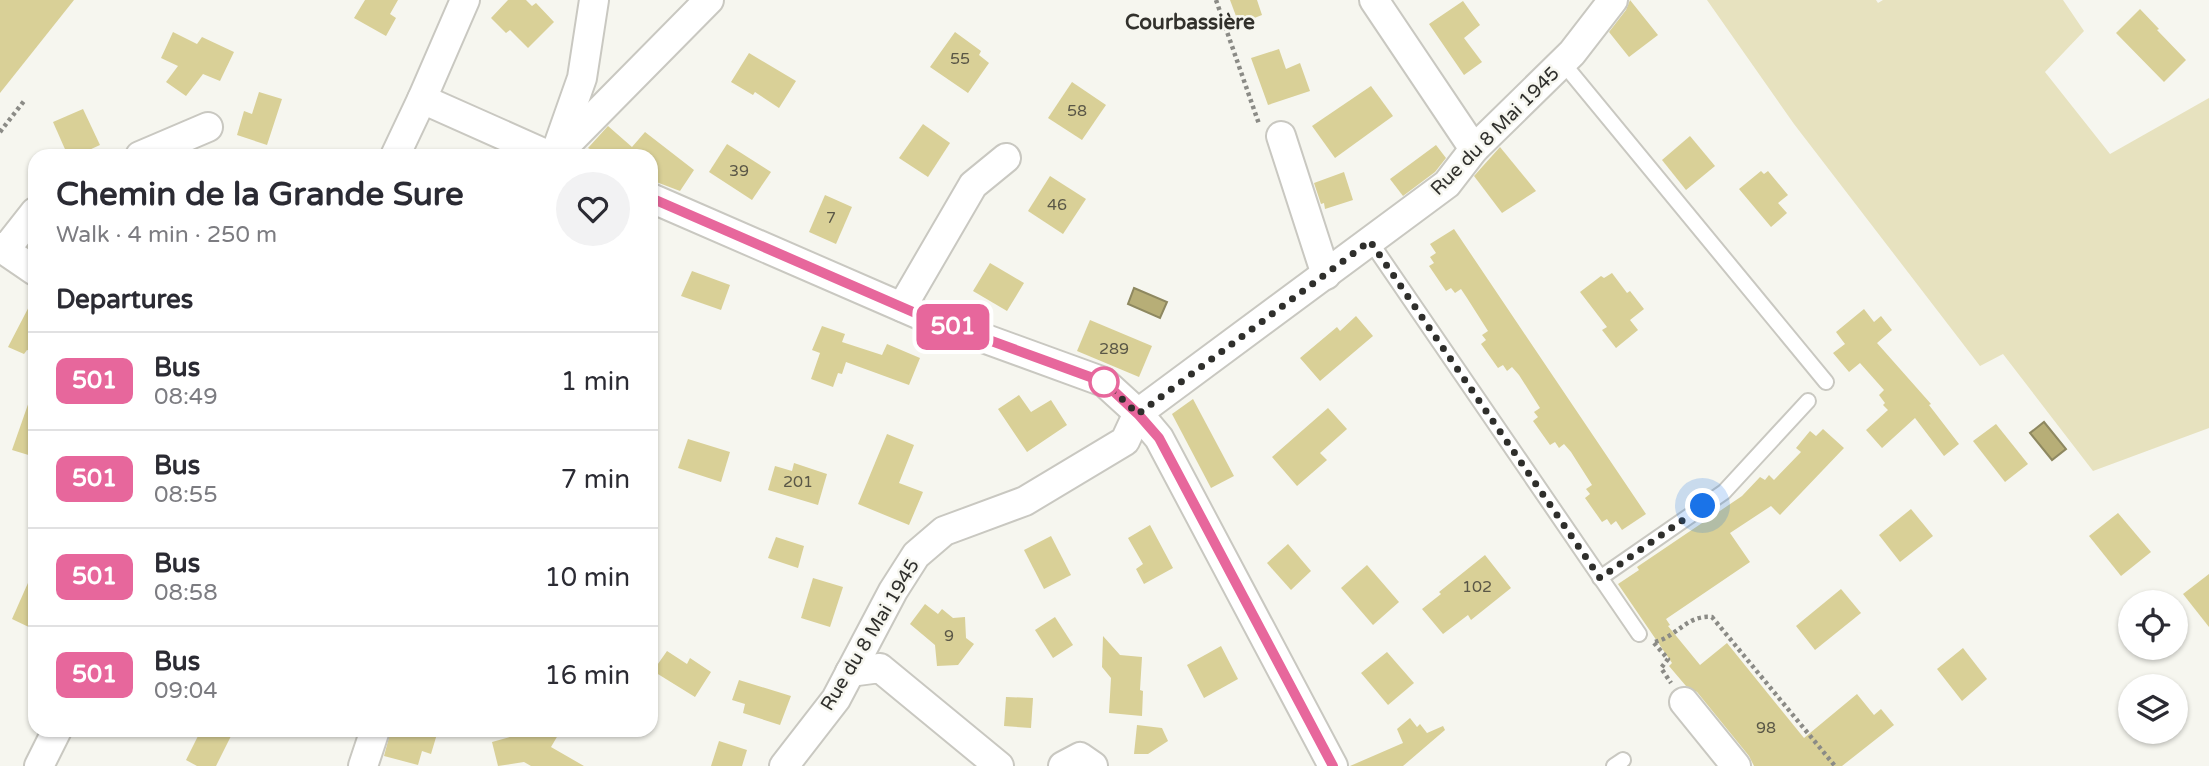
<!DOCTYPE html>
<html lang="en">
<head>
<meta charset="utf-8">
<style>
	:root { --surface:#fff; --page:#f2f2f3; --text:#2b2b33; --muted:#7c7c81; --line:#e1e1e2 }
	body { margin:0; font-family:"Varela Round",sans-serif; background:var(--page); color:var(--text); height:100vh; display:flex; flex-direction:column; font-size:26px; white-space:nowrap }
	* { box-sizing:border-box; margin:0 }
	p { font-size:23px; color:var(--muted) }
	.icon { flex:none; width:38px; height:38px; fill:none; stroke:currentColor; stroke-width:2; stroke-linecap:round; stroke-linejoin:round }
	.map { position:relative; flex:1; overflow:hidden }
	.panel { position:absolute; left:28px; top:149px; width:630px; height:588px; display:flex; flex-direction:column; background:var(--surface); border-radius:21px; box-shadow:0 2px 5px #0004 }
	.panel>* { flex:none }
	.badge { padding:0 14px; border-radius:10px; font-size:24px; line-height:46px }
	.tools { position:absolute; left:2118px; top:590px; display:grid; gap:14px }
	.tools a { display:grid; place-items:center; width:70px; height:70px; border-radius:50%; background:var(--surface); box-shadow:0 2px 5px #0004; font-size:35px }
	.you { position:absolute; width:35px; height:35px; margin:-18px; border:5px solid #fff; border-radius:50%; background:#1a73e8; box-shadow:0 0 0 10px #1a73e833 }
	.map>.badge { position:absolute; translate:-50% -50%; box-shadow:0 0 0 4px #fff }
	h2 { padding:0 28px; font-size:26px; line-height:63px }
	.round { display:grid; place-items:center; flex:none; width:74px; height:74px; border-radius:37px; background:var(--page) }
	.overview { display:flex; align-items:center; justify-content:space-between; height:119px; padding:0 28px }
	h1 { font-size:33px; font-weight:700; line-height:52px }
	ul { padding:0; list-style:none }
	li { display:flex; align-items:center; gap:21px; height:98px; padding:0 28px; border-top:2px solid var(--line) }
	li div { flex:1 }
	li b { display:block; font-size:26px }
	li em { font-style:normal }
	li .badge { min-width:77px; font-weight:700; text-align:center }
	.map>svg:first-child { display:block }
	.green { fill:#e7e2bf }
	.water { fill:#b7ae77; stroke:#8e8860; stroke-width:2 }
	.building { fill:#d9d097 }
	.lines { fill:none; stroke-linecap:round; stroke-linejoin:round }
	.lane-casing { stroke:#c9c8c1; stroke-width:18 }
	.street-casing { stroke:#c9c8c1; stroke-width:32 }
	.path { stroke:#8b8b86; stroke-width:4.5; stroke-dasharray:3.5 3.5; stroke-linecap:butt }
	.lane { stroke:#fff; stroke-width:14 }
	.street { stroke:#fff; stroke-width:28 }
	.line-casing { stroke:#fff; stroke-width:16 }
	.line { stroke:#e7679c; stroke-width:10 }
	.walk { stroke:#2f2f2c; stroke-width:7; stroke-dasharray:0 12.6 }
	.stop-dot { fill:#fff; stroke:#e7679c; stroke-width:3.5 }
	.labels { text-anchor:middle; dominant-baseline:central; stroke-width:5; stroke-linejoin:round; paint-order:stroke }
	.number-label { font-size:16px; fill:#5a5747 }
	.street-label { font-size:19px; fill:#2f2f2c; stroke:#f6f6ef }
	.neighbourhood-label { font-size:21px; font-weight:bold; fill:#32312c; stroke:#f6f6ef }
</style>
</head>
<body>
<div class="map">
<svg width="2209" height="766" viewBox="0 0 2209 766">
	<rect width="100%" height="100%" fill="#f6f6ef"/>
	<polygon class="green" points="1707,0 1876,0 1878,3 1883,0 2063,0 2084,31 2045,72 2110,154 2209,98 2209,428 2093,471 2003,354 1980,366 1794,124"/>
	<g class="water">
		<polygon points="1134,288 1167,302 1160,318 1128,304"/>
		<polygon points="2044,422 2066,449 2052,460 2030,433"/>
	</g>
	<g class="building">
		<polygon points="0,0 74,0 0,93"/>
		<polygon points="365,0 398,0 390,14 396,18 386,36 354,18"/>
		<polygon points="508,0 526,0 532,6 536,3 554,22 528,48 510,30 506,33 491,18"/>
		<polygon points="1230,0 1257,0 1262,15 1239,24"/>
		<polygon points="1630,0 1658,35 1629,57 1609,32 1626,10"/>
		<polygon points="1463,1 1480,25 1464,38 1482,62 1464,75 1429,24"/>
		<polygon points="2140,9 2159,29 2157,30 2186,60 2164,82 2116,33"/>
		<polygon points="173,32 197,44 202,37 234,52 220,81 203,74 186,96 166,82 178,66 161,58"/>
		<polygon points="955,32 981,51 979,55 989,63 968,93 930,67"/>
		<polygon points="1279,49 1286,69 1300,63 1310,91 1268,105 1251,58"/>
		<polygon points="749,53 796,81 779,108 755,92 753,95 731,82"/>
		<polygon points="1072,82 1106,105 1082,140 1048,118"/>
		<polygon points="1371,86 1393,116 1335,158 1312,126"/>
		<polygon points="259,92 282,99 267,145 237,135 244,111 252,114"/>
		<polygon points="83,109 100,145 76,156 68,156 53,122"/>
		<polygon points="923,124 950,143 928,177 899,158"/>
		<polygon points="608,126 632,147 645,132 694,170 680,191 651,180 651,156 604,156 588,148"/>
		<polygon points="1690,136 1715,166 1686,190 1662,160"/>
		<polygon points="727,144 771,172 752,200 709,172"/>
		<polygon points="1436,145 1446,158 1435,172 1403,196 1390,179"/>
		<polygon points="1500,147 1536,191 1502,213 1474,176"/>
		<polygon points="1761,171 1764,174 1768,171 1788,195 1778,203 1787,213 1771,227 1739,189"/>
		<polygon points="1344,172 1353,200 1325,209 1324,203 1321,204 1314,183"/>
		<polygon points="1050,176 1086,199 1063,234 1028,211"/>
		<polygon points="825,195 852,207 836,244 809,232"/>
		<polygon points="1454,229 1646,514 1622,530 1616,521 1611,525 1607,519 1602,522 1585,498 1590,494 1586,489 1592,485 1571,452 1564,444 1559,448 1555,442 1550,445 1533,421 1538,417 1534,412 1540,408 1519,375 1512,367 1507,371 1503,365 1498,368 1481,344 1486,340 1482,335 1488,331 1467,298 1461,289 1455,293 1451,288 1446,291 1429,266 1434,263 1430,257 1436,253 1430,244"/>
		<polygon points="990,263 1024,283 1007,311 973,291"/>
		<polygon points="692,271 730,285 721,310 681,296"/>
		<polygon points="1612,273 1627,293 1630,291 1644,309 1630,320 1638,330 1616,348 1602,330 1607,327 1580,292 1601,276 1604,278"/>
		<polygon points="35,295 35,352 27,350 24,354 8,347"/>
		<polygon points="1864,309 1874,322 1881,316 1892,330 1877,343 1931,404 1929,405 1959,444 1944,456 1915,418 1882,448 1866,430 1888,410 1883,405 1885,403 1879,395 1884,390 1860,363 1849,372 1833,353 1845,344 1836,332"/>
		<polygon points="1356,316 1373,336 1320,381 1300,358 1337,327 1340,331"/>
		<polygon points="1090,320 1152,346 1139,377 1077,351"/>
		<polygon points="822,326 845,334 842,342 882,355 887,344 920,358 909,385 846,362 842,374 838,373 833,387 811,379 820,353 812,350"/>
		<polygon points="32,393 35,393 35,457 12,450"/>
		<polygon points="1019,395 1031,412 1051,400 1067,425 1027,452 998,409"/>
		<polygon points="1193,399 1234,476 1211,488 1172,414"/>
		<polygon points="1328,408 1347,429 1320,453 1327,460 1297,486 1272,457"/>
		<polygon points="1996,424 2028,464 2005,482 1973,441"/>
		<polygon points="1823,429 1844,448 1780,515 1771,506 1730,533 1750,562 1666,619 1670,625 1668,626 1700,665 1727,643 1804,738 1857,694 1874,715 1881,709 1894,725 1842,766 1754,766 1749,756 1697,692 1686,686 1669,666 1672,663 1618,584 1639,570 1637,567 1742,496 1760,477 1765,480 1769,475 1774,480 1801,452 1796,448 1810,431 1816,436"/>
		<polygon points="887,434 914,445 899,483 923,492 909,525 858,504"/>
		<polygon points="688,439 730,452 721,482 678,468"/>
		<polygon points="794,463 827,474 818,505 768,490 775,466 792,471"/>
		<polygon points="1911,509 1933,536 1900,562 1879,535"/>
		<polygon points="2118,513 2151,552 2121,576 2089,536"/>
		<polygon points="1150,525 1173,568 1144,584 1136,569 1143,564 1128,538"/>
		<polygon points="1051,536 1071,575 1044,589 1024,550"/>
		<polygon points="776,537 804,546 798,568 768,558"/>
		<polygon points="1288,544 1311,571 1291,590 1267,563"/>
		<polygon points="1485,555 1511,588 1471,620 1468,615 1443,634 1422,609 1441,594 1439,592"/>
		<polygon points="1367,565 1399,602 1373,625 1341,588"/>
		<polygon points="35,567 35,630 12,619"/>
		<polygon points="2209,574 2209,627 2183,594"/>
		<polygon points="813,578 843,587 830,627 801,618"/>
		<polygon points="1841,589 1861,613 1815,650 1796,626"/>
		<polygon points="925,604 938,614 942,609 953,618 965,617 966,638 974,644 958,665 937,666 935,645 910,624"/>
		<polygon points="1055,617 1073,645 1053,658 1035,630"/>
		<polygon points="1103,636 1120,655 1142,657 1140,690 1143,691 1142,716 1109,713 1111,678 1102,667"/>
		<polygon points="1221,646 1238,679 1204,698 1187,665"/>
		<polygon points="1963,648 1987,679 1962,701 1937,669"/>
		<polygon points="667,651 687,664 690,658 711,672 695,697 653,671"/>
		<polygon points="1387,652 1414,683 1388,705 1361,673"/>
		<polygon points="739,680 791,696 780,725 743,713 745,704 732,700"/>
		<polygon points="1006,697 1033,698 1031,728 1004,726"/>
		<polygon points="1410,718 1417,727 1420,724 1427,733 1443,726 1445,730 1403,766 1350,766 1403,743 1397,729"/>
		<polygon points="1137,725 1162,728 1168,741 1148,754 1134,754"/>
		<polygon points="201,730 234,730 216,766 197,766 186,760"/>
		<polygon points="391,730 421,730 437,734 431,754 422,751 418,765 384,756"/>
		<polygon points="520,730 561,730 551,747 584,766 531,766 524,762 498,766 492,742 517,735"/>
		<polygon points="719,741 747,750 742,766 711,766"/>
	</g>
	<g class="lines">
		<defs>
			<g id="lane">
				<polyline points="1563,63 1826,382"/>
				<polyline points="1370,241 1639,634"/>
				<polyline points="1600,578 1724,492 1808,401"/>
				<polyline points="1614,766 1623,760"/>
			</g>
			<g id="street">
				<polyline points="465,0 422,99 550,156"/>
				<polyline points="1374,0 1474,149"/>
				<polyline points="1281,136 1326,275"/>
				<polyline points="558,146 582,78 594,0"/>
				<polyline points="140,156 208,127"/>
				<polyline points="395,156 422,99"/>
				<polyline points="555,156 709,0"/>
				<polyline points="651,198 920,315 1104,382 1138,413 1159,438 1333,766"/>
				<polyline points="0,247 35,271"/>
				<polyline points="5,250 35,212"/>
				<polyline points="902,307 973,185 1006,158"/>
				<polyline points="850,672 880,668 999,766"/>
				<polyline points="1684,702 1736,766"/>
				<polyline points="39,766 57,730"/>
				<polyline points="363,766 375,730"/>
				<polyline points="784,766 836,699 893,591 916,555 944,531 1025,501 1125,441 1138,413 1447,184 1474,149 1572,53 1613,0"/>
				<polyline points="1063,766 1080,757 1093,766"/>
			</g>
		</defs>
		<use href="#lane" class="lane-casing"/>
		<use href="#street" class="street-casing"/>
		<g class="path">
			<polyline points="1216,0 1259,124"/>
			<polyline points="0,132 24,101"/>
			<path d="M1655,642C1678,636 1686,615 1712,617L1835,766"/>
			<polyline points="1654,643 1668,659 1661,668 1671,683"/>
		</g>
		<use href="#lane" class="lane"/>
		<use href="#street" class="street"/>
	</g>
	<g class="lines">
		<defs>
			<polyline id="line" points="651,198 920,315 1104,382 1138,414 1159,438 1333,766"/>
		</defs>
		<use href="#line" class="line-casing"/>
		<use href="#line" class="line"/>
		<polyline class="walk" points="1104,382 1138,414 1370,241 1600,578 1703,506"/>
	</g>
	<circle class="stop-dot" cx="1104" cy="382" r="14"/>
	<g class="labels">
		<g class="number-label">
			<text x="960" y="59">55</text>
			<text x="1077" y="111">58</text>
			<text x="739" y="171">39</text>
			<text x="1057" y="205">46</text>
			<text x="831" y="218">7</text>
			<text x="1114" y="349">289</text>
			<text x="798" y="482">201</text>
			<text x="1477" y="587">102</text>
			<text x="949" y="636">9</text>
			<text x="1766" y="728">98</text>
		</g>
		<g class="street-label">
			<text transform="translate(1495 131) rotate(-45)">Rue du 8 Mai 1945</text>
			<text transform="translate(870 635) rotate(-59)">Rue du 8 Mai 1945</text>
		</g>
		<g class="neighbourhood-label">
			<text x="1190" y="22">Courbassière</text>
		</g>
	</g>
</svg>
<div class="tools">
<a><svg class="icon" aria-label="locate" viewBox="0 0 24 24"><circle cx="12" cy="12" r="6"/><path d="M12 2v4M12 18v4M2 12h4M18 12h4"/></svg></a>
<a><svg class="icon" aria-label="layers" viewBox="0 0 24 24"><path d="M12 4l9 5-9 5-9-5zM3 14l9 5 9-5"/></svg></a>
</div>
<div class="you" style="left:1703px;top:506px"></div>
<b class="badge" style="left:953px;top:327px;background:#e7679c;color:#fff">501</b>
<section class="panel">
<div class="overview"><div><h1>Chemin de la Grande Sure</h1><p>Walk · 4 min · 250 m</p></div><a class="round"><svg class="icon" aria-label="heart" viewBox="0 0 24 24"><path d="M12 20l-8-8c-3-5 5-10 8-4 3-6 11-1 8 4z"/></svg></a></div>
<h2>Departures</h2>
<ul>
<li><span class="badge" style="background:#e7679c;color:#fff">501</span><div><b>Bus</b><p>08:49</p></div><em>1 min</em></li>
<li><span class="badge" style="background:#e7679c;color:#fff">501</span><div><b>Bus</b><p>08:55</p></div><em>7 min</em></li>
<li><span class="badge" style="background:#e7679c;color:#fff">501</span><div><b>Bus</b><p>08:58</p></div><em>10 min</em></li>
<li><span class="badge" style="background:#e7679c;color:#fff">501</span><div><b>Bus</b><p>09:04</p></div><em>16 min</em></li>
</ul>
</section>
</div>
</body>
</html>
